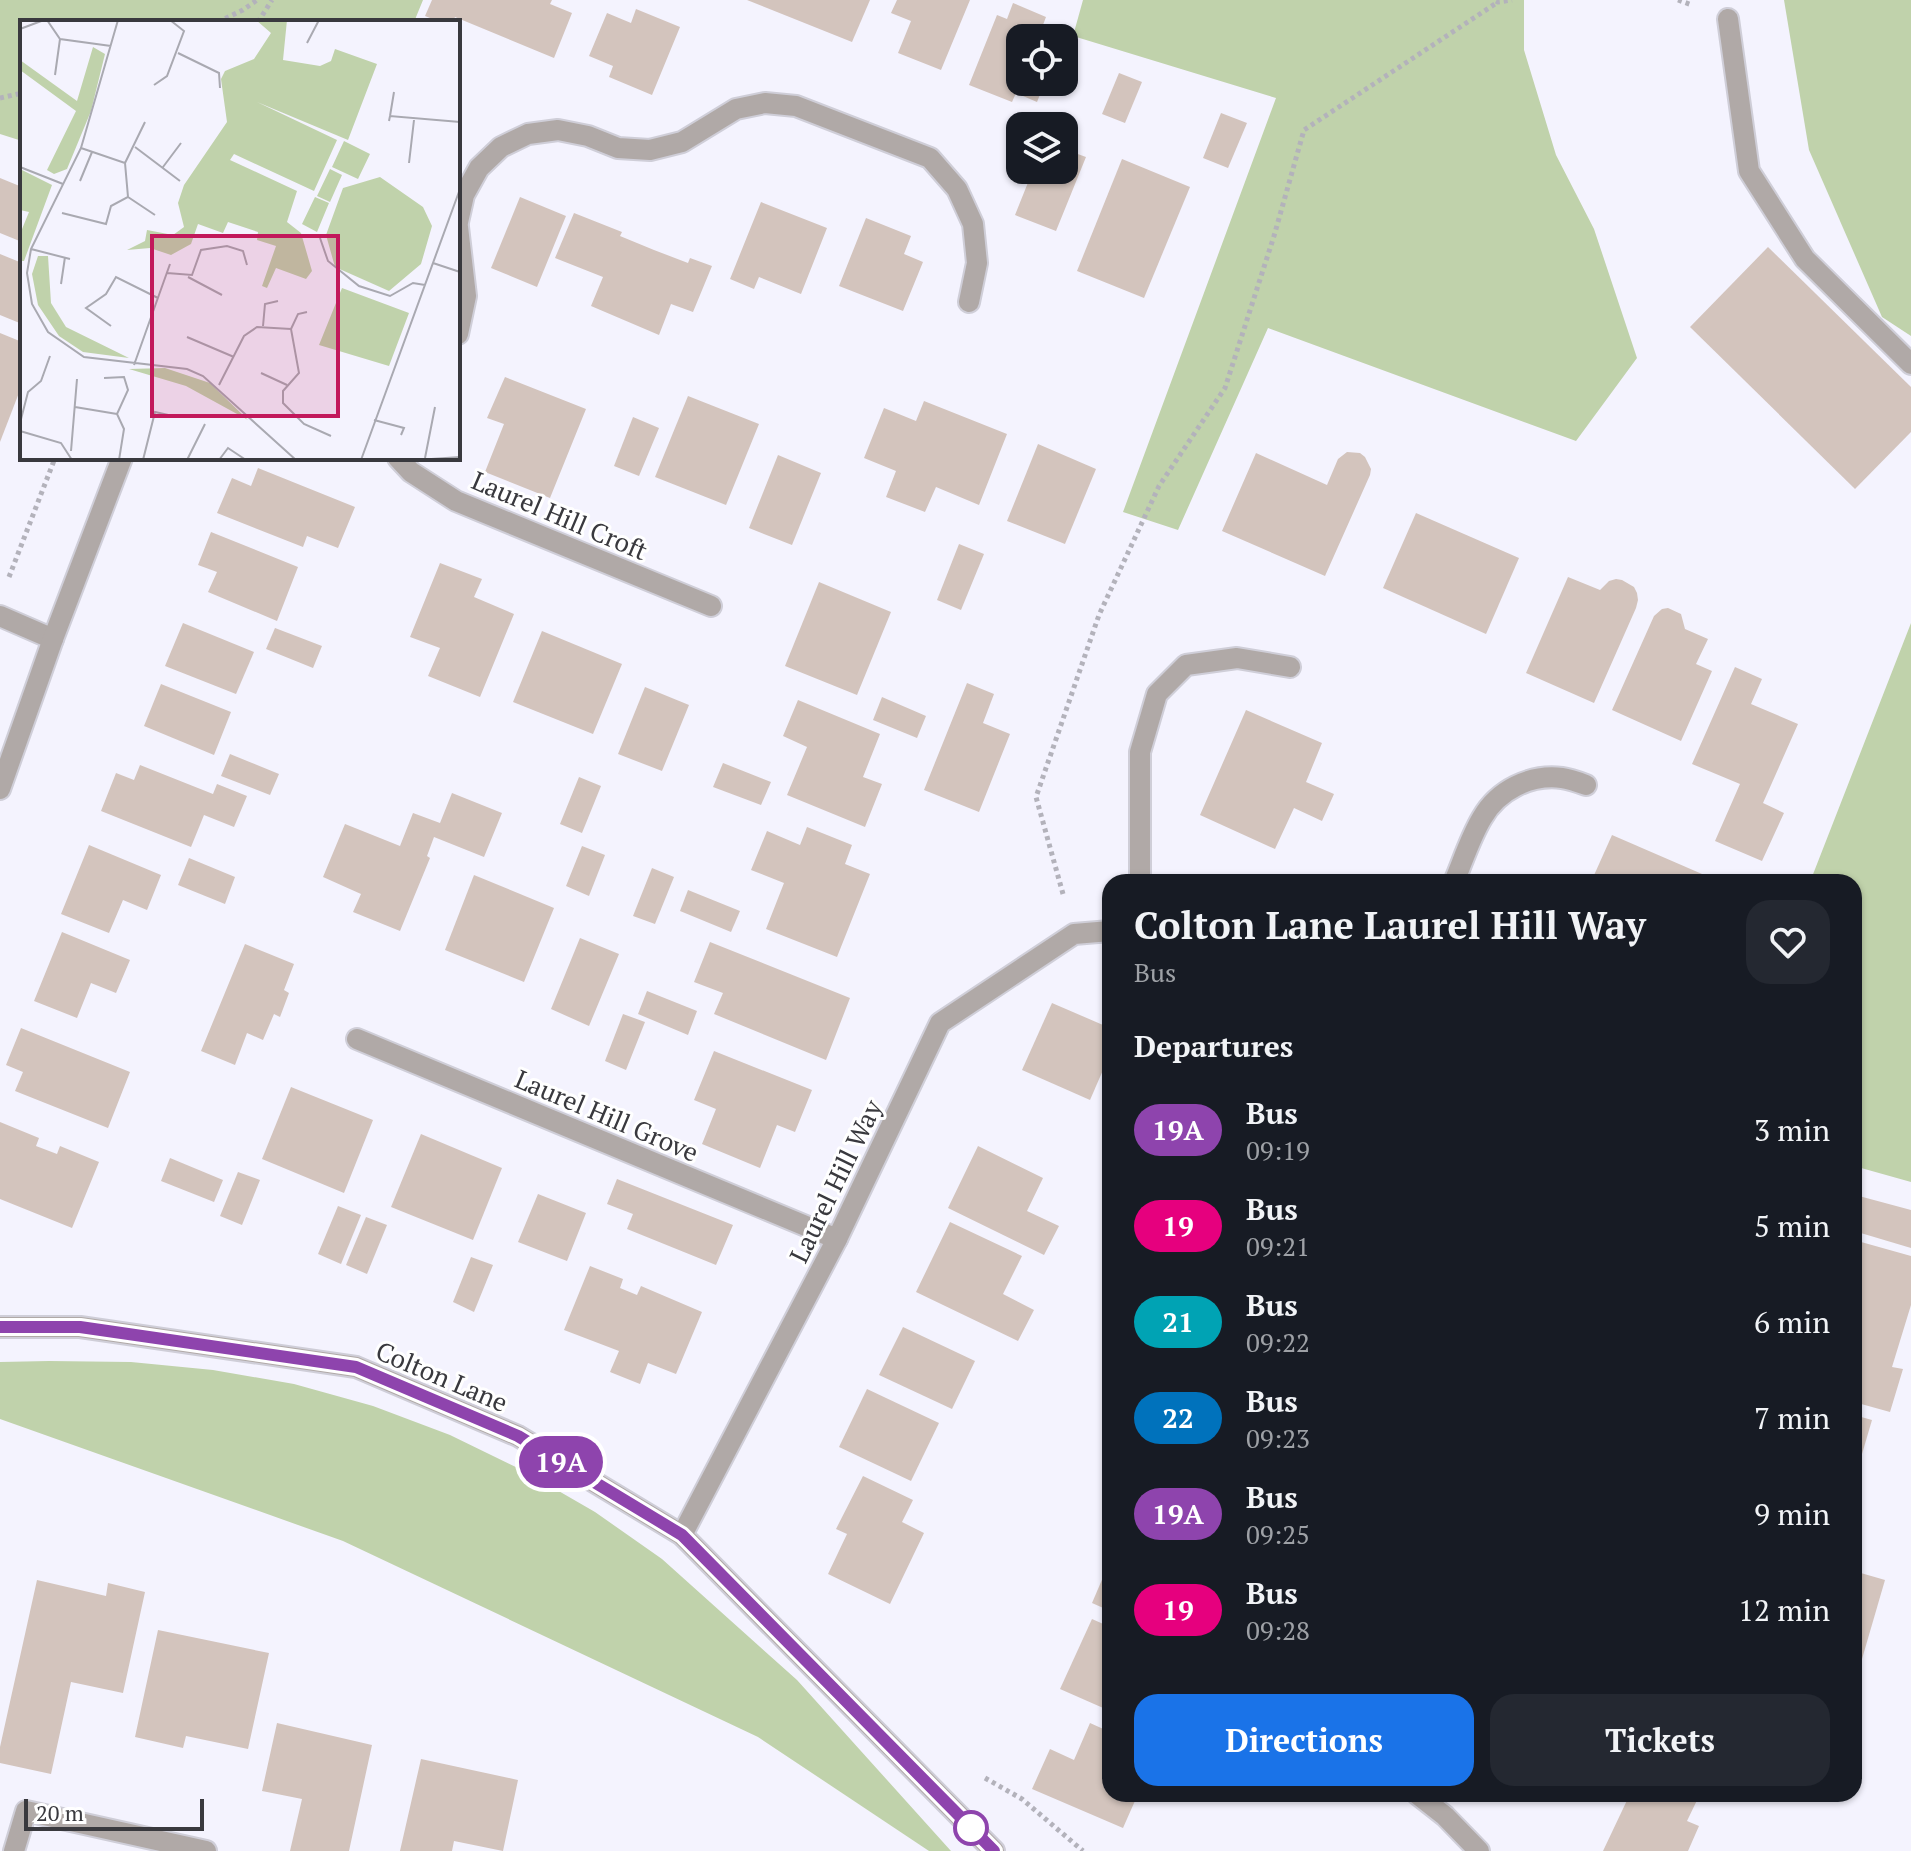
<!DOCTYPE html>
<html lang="en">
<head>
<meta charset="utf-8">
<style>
	:root { --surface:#171b24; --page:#242831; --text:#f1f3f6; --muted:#9ea1a6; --accent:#1a73e8 }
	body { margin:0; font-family:"PT Serif",serif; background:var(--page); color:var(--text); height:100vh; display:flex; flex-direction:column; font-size:30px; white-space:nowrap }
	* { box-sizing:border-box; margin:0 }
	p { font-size:26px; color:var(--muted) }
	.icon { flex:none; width:44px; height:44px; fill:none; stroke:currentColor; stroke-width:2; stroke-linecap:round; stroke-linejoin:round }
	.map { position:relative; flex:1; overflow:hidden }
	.sheet { position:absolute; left:1102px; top:874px; width:760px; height:928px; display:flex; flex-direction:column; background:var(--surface); border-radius:24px; box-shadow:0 2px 6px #0004 }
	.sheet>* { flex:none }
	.badge { padding:0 16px; border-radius:26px; font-size:28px; line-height:52px }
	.buttons { position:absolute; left:1006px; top:24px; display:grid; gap:16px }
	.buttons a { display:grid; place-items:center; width:72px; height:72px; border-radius:16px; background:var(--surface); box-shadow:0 2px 6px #0004; font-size:40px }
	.scale { position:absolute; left:24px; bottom:20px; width:180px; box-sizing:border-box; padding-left:8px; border:4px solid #39393e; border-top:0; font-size:22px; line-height:28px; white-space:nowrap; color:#39393e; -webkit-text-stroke:6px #fff; paint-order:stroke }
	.map>.badge { position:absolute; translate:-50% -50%; box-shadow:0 0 0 4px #fff }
	h2 { padding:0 32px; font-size:30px; line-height:72px }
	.round { display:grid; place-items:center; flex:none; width:84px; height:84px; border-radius:24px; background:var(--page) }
	.headline { display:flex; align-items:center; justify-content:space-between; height:136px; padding:0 32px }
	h1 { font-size:38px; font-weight:700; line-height:60px }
	.action { display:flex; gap:16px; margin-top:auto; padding:16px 32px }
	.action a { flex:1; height:92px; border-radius:24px; background:var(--accent); color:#fff; font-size:32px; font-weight:700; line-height:92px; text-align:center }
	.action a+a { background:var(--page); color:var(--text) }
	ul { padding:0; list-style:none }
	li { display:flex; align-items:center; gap:24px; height:96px; padding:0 32px }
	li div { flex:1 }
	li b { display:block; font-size:30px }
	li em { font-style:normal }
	li .badge { min-width:88px; font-weight:700; text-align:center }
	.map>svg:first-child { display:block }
	.green { fill:#c0d2ab }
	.building { fill:#d3c4bd }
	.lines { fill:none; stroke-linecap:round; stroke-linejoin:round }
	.service-casing { stroke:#cfced8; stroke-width:24 }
	.minor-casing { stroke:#cfced8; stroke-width:24 }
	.path { stroke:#b3b2bb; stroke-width:5; stroke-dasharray:4 4; stroke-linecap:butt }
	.service { stroke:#b0a9a7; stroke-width:20 }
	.minor { stroke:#b0a9a7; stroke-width:20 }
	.line-casing { stroke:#fff; stroke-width:18 }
	.line { stroke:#8e44ad; stroke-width:12 }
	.stop-dot { fill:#fff; stroke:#8e44ad; stroke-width:4 }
	.labels { text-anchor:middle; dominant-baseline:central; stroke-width:6; stroke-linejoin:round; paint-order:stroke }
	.street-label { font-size:26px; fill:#39393e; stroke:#fff }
	.inset-road { fill:none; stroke:#a9a9b1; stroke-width:2 }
	.view { fill:#c2185b; fill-opacity:0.15; stroke:#c2185b; stroke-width:4 }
	.inset-edge { fill:none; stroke:#39393e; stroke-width:4 }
</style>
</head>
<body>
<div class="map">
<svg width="1911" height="1851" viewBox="0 0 1911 1851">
	<rect width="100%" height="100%" fill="#f4f3fe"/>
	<g class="green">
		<polygon points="0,0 423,0 414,22 22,22 22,141 0,134"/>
		<polygon points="1083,0 1524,0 1524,50 1556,155 1594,229 1637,358 1576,441 1268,328 1178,530 1123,512 1276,98 1073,36"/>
		<polygon points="1784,0 1911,0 1911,336 1882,317 1809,150"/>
		<polygon points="1911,623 1911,1182 1854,1166 1854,882 1810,882"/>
		<polygon points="49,1361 131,1362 213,1370 294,1384 373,1406 450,1435 524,1471 595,1512 662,1559 797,1680 951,1851 929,1851 758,1737 343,1541 0,1419 0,1362"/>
	</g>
	<g class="building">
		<polygon points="432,0 552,0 550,4 572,13 554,58 455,17 453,22 440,22 425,16"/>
		<polygon points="747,0 870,0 852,42"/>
		<polygon points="897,0 970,0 941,70 898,53 911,21 891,13"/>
		<polygon points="1013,3 1046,17 1038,38 1020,38 1020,82 1045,82 1037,102 1016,93 1012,102 969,85 997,15 1007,19"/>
		<polygon points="636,9 680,27 652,95 609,77 613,66 589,56 607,13 631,23"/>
		<polygon points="1119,73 1142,82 1125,123 1102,114"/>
		<polygon points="1221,113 1247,123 1228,168 1203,158"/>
		<polygon points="1064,149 1086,157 1056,231 1015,215 1033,170 1064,170"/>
		<polygon points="1122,159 1190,187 1144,298 1077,271"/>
		<polygon points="0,178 22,187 22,242 0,233"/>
		<polygon points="520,197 566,216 537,287 491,268"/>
		<polygon points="761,202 827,228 801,294 759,277 754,289 730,279"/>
		<polygon points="574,213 622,232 620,236 654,250 688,263 690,258 712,266 693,312 671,304 659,335 591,306 603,277 555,258"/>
		<polygon points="866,218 911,236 904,254 923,262 903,311 839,286"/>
		<polygon points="1768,247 1911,387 1911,432 1855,489 1690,327"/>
		<polygon points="0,254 22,263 22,324 0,315"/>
		<polygon points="0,333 22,342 22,385 0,442"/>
		<polygon points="505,377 586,409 550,498 485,472 504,424 487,418"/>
		<polygon points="688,396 759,424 726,505 655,477"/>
		<polygon points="924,401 1007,434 979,505 936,487 925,512 886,497 896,471 864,458 884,408 916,421"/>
		<polygon points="633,417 659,428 639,476 614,466"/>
		<polygon points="1038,444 1096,469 1065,544 1007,521"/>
		<polygon points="1347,452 1360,453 1365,457 1371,469 1370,475 1325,576 1222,531 1256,453 1327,485 1338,459"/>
		<polygon points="778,455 821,473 792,545 749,528"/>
		<polygon points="258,468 355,507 338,548 307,536 303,547 217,513 232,478 251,486"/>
		<polygon points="1416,513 1519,558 1486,634 1383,588"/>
		<polygon points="211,532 298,567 277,621 208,592 217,572 198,565"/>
		<polygon points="959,544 984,554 961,610 937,600"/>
		<polygon points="440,563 482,579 474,597 514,614 480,697 428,676 440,648 410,637"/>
		<polygon points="1568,577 1600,590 1609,581 1616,579 1622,580 1634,587 1637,593 1638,600 1636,608 1594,703 1526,673"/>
		<polygon points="819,582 891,612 857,695 785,666"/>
		<polygon points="1668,608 1681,614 1685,629 1708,639 1696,664 1712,671 1681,741 1612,710 1654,616 1662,609"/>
		<polygon points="183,623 254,652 236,694 165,666"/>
		<polygon points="275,628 322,646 313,668 266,649"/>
		<polygon points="542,631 622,664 593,734 513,702"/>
		<polygon points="1735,667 1762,679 1751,704 1798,724 1763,803 1784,813 1762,861 1715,841 1740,784 1692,764"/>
		<polygon points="967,683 994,694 983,723 1010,734 979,812 924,790"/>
		<polygon points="161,684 231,712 214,755 144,726"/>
		<polygon points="645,687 689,705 662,771 618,754"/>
		<polygon points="882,697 926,716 917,738 873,720"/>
		<polygon points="798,700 880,734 863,777 882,784 865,827 787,795 807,747 783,736"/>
		<polygon points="1246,710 1322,743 1306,782 1334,794 1322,821 1294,808 1275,849 1200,815"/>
		<polygon points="230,754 279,774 270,795 221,776"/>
		<polygon points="723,763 771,782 761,805 713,787"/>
		<polygon points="140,765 213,794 217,784 247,796 234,827 204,815 191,847 101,811 116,773 134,780"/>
		<polygon points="579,777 601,786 582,833 560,824"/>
		<polygon points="452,793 502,813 484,857 434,837 427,856 430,858 400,931 353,912 361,894 323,877 345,824 400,846 413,813 440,823"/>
		<polygon points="807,827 852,845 845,864 870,874 837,957 766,929 784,883 751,870 767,831 800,845"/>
		<polygon points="1612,835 1709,877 1707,882 1591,882"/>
		<polygon points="89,845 161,875 147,910 123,900 109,933 61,914"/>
		<polygon points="582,846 605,855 589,896 566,886"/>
		<polygon points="189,858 235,877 225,904 178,885"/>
		<polygon points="652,868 674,877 655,924 633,916"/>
		<polygon points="474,875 554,908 524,982 445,950"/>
		<polygon points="688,890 740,911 731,932 680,911"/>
		<polygon points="62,932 130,960 116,993 91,983 77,1018 34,1001"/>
		<polygon points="580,938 619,954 589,1026 551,1009"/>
		<polygon points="710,942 850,998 826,1060 714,1014 723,993 694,982"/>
		<polygon points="245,944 294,964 284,990 289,993 280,1017 274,1014 263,1040 247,1033 235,1065 201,1051"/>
		<polygon points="647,991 697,1011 688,1035 638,1014"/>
		<polygon points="1052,1003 1110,1028 1110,1054 1090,1100 1022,1070"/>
		<polygon points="623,1014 645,1022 626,1070 605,1061"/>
		<polygon points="21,1028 130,1072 108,1128 15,1091 23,1072 6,1065"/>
		<polygon points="714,1051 812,1090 795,1132 777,1125 760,1168 702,1144 716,1109 694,1100"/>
		<polygon points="291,1087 373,1120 344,1193 262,1159"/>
		<polygon points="0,1122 39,1138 36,1146 57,1154 60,1146 99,1162 72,1228 0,1199"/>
		<polygon points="421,1134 502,1168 473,1240 391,1207"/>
		<polygon points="978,1146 1043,1178 1027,1211 1059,1226 1044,1255 948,1208"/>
		<polygon points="170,1158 223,1180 214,1202 161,1181"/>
		<polygon points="238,1172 260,1180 242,1225 220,1216"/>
		<polygon points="617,1179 733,1225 716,1265 627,1229 633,1214 607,1204"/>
		<polygon points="538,1194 586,1213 567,1261 518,1242"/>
		<polygon points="1859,1196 1911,1210 1911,1248 1854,1231 1854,1213"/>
		<polygon points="338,1206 361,1215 341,1264 318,1254"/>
		<polygon points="366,1217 387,1225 367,1274 346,1265"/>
		<polygon points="950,1222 1022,1256 1003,1294 1034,1310 1018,1341 916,1292"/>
		<polygon points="1854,1240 1911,1256 1911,1305 1892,1367 1903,1369 1890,1412 1854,1402"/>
		<polygon points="471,1257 493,1265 474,1312 453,1302"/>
		<polygon points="590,1266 623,1279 620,1288 637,1295 641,1286 702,1312 676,1374 648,1363 640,1384 610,1372 619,1351 564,1330"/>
		<polygon points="903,1327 975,1361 952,1409 879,1375"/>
		<polygon points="867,1389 939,1423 911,1481 839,1447"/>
		<polygon points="1854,1415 1872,1420 1857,1471 1854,1470"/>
		<polygon points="863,1476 913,1500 902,1522 924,1533 890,1604 828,1574 847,1534 836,1529"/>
		<polygon points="1110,1561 1110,1611 1092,1603"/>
		<polygon points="1854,1571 1885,1580 1855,1683 1854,1683"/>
		<polygon points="37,1580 106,1596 108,1583 145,1592 123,1693 71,1682 51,1774 0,1763 0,1747"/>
		<polygon points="1092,1619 1110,1627 1110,1711 1060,1689"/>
		<polygon points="158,1630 269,1653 248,1749 186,1736 183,1748 135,1737"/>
		<polygon points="277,1723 372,1745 349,1851 290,1851 302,1799 262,1791"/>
		<polygon points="1090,1723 1110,1732 1110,1794 1138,1794 1123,1828 1032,1789 1050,1749 1074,1760"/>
		<polygon points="421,1759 518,1780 503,1851 454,1841 452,1851 400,1851"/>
		<polygon points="1630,1794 1700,1794 1687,1821 1699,1826 1688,1851 1603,1851"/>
	</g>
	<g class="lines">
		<defs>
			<g id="service">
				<polyline points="1728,19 1749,171 1805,259 1911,364"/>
				<path d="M1454,882C1463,861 1470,838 1482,818C1498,790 1530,774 1562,778C1570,779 1578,782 1586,785"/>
			</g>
			<g id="minor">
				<polyline points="458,222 464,195 479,168 501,147 528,134 558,130 588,136 618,148 650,150 682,142 736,109 765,103 796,106 930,158 957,189 973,224 977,263 969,302"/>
				<polyline points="458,227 466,296 458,334"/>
				<polyline points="398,458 411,472 456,501 711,606"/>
				<polyline points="0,616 53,639"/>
				<polyline points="0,789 53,639 122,458"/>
				<polyline points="1140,882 1140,752 1157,694 1186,665 1237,658 1290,667"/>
				<polyline points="357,1039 837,1239"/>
				<polyline points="0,1327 80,1327 356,1367 518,1436 682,1535 994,1851"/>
				<polyline points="682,1535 837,1239 940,1023 1074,934 1110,931"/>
				<polyline points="1417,1794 1445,1816 1479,1851"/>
				<polyline points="14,1851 26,1811 206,1851"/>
			</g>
		</defs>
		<use href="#service" class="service-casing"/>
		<use href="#minor" class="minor-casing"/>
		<g class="path">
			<polyline points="1678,0 1692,5"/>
			<polyline points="1496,1 1498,2 1512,0"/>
			<polyline points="218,22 243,10 257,0"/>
			<polyline points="258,22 272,0"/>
			<polyline points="0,98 22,93"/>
			<polyline points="9,577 55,458"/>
			<polyline points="1063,894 1036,797 1099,615 1159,486 1225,388 1274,236 1304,130 1498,2"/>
			<polyline points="985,1778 1022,1799 1083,1851"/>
		</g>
		<use href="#service" class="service"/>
		<use href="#minor" class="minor"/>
	</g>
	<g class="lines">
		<defs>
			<polyline id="line" points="0,1327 80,1327 356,1367 518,1436 682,1535 994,1851"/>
		</defs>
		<use href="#line" class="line-casing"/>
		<use href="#line" class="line"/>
	</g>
	<circle class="stop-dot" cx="971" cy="1828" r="16"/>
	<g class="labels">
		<g class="street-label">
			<text transform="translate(560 515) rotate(23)">Laurel Hill Croft</text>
			<text transform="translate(607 1115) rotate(23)">Laurel Hill Grove</text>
			<text transform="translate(835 1181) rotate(-64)">Laurel Hill Way</text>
			<text transform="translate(442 1376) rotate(23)">Colton Lane</text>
		</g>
	</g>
	<g transform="translate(20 20)">
		<rect width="440" height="440" fill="#f4f3fe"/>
		<path d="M236,0H267L263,40L300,46L311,41L315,29L357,44L328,120L237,82L317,120L294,171L214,134L210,140L277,171L267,202L281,213L292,251L286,259L256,248L247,268L242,266L256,226L237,220L238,212L208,202L203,213L178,204L171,224L151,235L130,228L107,230L125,221L127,210L153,215L164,207L158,183L164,165L207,102L201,59L205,51L234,39L251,13ZM73,27L85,34L71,91L47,149L34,154L27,150L56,91L0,50V40L57,81ZM324,121L350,134L338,159L312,147ZM0,149L32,165L4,241H0V214L9,192L0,190ZM310,149L322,155L310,182L297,176ZM360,157L403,187L412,206L401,244L369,271L315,247L306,215L323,168ZM295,177L309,183L297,212L282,204ZM18,236H28L31,283L46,307L109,338L63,332L39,316L18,285L12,254ZM322,268L389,293L369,346L299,325ZM145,348L190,363L228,400L166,366L109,349Z" fill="#c0d2ab"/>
		<path class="inset-road" d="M27,0L40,19L91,26M98,0L61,128L11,229L7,253L12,284L28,312L64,337L167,349L183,356L276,440M0,9L24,0M287,23L299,0M158,33L199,53L200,68M35,55L40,19M134,65L147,56L164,11L150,0M370,96L374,72M369,101L370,96L440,102M115,127L160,161M105,143L125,102M389,143L394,100M0,147L43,164M143,147L161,123M60,161L72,132M108,177L135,195M42,193L86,204L91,186L108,177L105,143L61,128M300,218L308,241L339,266L370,276L393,263L405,265M11,229L50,239M413,243L440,252M147,253L172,255L181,230L207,226L223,231L227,245M168,257L202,275M41,264L45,237M91,306L66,288L86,274L96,257L138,278M243,306L245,284L258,281M271,309L279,353L263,371V383L284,404L311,416M271,309L278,294L287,292M167,317L214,337M114,345L150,244M241,353L267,365M84,358L104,357L108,370L97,394L104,409L99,440M199,365L224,316L237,307L271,309M55,387L97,394M354,400L384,408L381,415M0,403L8,372L21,361L30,336M0,411L41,423L52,440M51,431L57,359M405,438L415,387M123,440L135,392L157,397M167,440L185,404M199,440L208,428L226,440M341,440L440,169M397,440L440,437"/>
		<path class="view" d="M132,216H318V396H132Z"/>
		<rect width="440" height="440" class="inset-edge"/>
	</g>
</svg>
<div class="buttons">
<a><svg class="icon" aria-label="locate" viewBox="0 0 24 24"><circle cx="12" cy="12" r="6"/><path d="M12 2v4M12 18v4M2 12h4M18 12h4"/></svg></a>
<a><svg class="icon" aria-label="layers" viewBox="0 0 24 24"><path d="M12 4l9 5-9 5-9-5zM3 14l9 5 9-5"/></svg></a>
</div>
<div class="scale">20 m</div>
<b class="badge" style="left:561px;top:1462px;background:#8e44ad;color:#fff">19A</b>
<section class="sheet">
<div class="headline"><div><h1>Colton Lane Laurel Hill Way</h1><p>Bus</p></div><a class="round"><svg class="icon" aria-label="heart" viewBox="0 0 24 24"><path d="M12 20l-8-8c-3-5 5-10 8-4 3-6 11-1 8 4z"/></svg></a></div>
<h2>Departures</h2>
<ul>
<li><span class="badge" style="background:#8e44ad;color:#fff">19A</span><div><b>Bus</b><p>09:19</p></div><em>3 min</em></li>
<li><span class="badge" style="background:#e6007e;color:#fff">19</span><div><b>Bus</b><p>09:21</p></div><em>5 min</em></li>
<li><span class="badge" style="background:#00a3b4;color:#fff">21</span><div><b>Bus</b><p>09:22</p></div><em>6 min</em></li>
<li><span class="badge" style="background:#0072bc;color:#fff">22</span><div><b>Bus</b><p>09:23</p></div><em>7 min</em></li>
<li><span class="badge" style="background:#8e44ad;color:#fff">19A</span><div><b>Bus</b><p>09:25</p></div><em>9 min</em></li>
<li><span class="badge" style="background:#e6007e;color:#fff">19</span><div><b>Bus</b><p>09:28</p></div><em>12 min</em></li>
</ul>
<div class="action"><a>Directions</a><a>Tickets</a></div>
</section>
</div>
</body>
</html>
